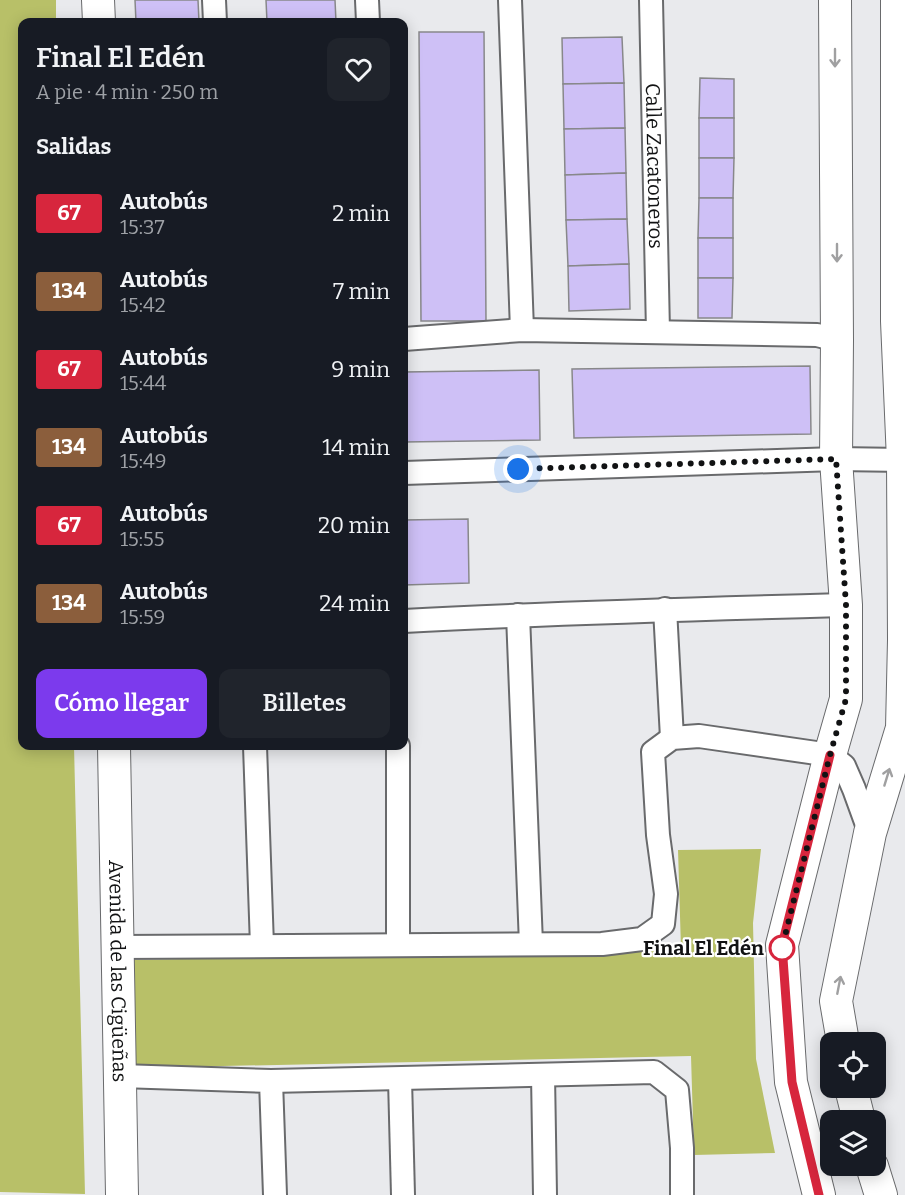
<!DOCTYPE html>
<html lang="es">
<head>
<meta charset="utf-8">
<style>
	:root { --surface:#171b24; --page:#20242c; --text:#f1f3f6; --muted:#9ea1a6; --accent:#7c3aed }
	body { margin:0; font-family:Bitter,serif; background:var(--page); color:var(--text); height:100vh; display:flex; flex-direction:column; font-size:22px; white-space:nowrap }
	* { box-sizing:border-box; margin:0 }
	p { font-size:20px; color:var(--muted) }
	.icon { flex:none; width:33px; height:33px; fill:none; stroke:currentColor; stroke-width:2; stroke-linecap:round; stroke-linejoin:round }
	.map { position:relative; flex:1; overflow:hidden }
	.sheet { position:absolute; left:18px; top:18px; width:390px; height:732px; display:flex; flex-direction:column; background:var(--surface); border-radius:12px; box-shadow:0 3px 15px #0003 }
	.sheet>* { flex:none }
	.badge { padding:0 12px; border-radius:4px; font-size:21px; line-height:39px }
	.fabs { position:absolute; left:820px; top:1032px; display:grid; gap:12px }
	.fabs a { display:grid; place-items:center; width:66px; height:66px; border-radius:12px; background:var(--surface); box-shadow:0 3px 15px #0003; font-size:30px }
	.you { position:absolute; width:30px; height:30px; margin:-15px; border:4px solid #fff; border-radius:50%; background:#1a73e8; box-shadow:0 0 0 9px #1a73e833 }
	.map>.badge { position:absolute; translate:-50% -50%; box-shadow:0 0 0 3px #fff }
	h2 { padding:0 18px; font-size:22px; line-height:54px }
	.round { display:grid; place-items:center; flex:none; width:63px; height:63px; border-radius:12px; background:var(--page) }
	.summary { display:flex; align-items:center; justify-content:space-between; height:102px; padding:0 18px }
	h1 { font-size:28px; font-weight:600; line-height:45px }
	.action { display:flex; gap:12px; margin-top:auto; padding:12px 18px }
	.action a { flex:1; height:69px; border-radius:12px; background:var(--accent); color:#fff; font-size:24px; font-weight:600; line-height:69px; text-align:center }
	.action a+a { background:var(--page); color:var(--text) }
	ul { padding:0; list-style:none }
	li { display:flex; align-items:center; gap:18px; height:78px; padding:0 18px }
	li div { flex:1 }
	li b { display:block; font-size:22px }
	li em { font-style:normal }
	li .badge { min-width:66px; font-weight:700; text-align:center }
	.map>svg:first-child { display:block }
	.green { fill:#b8c068 }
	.building { fill:#cec0f6; stroke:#88888a; stroke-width:1.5 }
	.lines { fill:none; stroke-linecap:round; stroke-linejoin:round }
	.street-casing { stroke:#696a6c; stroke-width:26 }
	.secondary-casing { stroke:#696a6c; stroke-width:34 }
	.street { stroke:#fff; stroke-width:22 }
	.secondary { stroke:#fff; stroke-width:32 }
	.oneway { stroke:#a0a0a1 }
	.line-casing { stroke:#fff; stroke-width:14 }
	.line { stroke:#d7263d; stroke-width:9 }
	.walk { stroke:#111213; stroke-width:6; stroke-dasharray:0 10.8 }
	.stop-dot { fill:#fff; stroke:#d7263d; stroke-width:3 }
	.labels { text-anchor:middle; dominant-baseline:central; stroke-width:4.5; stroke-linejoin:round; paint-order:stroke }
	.street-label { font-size:20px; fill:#111213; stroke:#fff }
	.stop-label { font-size:20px; font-weight:bold; fill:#111213; stroke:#fff; text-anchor:end }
</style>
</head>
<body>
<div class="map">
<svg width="905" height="1195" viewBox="0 0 905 1195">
	<rect width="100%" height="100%" fill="#e9eaed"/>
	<g class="green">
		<polygon points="0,0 56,0 56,22 22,22 22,746 74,746 85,1194 0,1192"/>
		<polygon points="761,849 753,923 756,1059 775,1153 694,1155 691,1056 134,1068 132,960 681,949 678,850"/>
	</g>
	<g class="building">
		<polygon points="135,0 198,0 199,22 136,22"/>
		<polygon points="266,0 335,0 336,22 267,22"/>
		<polygon points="419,32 484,32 486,321 421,321"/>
		<polygon points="622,37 624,83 563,84 562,38"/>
		<polygon points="700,78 734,79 734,118 699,118"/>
		<polygon points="624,83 625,128 564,129 563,84"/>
		<rect x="699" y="118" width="35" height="40"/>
		<polygon points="625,128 626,173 565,175 564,129"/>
		<polygon points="699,158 734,158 733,198 699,198"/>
		<polygon points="626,173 627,219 566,220 565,175"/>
		<polygon points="699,198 733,198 733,238 698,238"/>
		<polygon points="627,219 629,264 568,266 566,220"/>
		<rect x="698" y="238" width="35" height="40"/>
		<polygon points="629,264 630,309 569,311 568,266"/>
		<polygon points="698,278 733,278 732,318 698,318"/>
		<polygon points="810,366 811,434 574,438 572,369"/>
		<polygon points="539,370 540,440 404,442 404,372"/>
		<polygon points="468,519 469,583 404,585 404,520"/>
	</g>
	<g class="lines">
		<defs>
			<g id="street">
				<polyline points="214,0 215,22"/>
				<polyline points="367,0 368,22"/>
				<polyline points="510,0 522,330"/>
				<path id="s1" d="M651,0L658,332"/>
				<polyline points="404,339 522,330 817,335 837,340"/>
				<polyline points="404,473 836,459 905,460"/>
				<polyline points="665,609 672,738"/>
				<polyline points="518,615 531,944"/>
				<path d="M404,621C551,613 699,609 846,605"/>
				<polyline points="255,746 262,946"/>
				<polyline points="398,746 398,945"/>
				<polyline points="118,947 602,944 642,939 663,924 666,894 658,835 653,752 672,738 699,736 830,755 844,766 854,789 870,833"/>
				<polyline points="543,1075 545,1195"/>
				<polyline points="121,1076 271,1081 275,1195"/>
				<polyline points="400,1079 403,1195"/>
				<polyline points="271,1081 654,1072 677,1090 682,1148 682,1195"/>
			</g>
			<g id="secondary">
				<polyline points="98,0 99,22"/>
				<path id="s2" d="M114,746L122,1195"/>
				<polyline points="843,1042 836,1001 870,833 902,728 904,640 903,460 897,321 897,0"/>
				<polyline points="851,1088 859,1120"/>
				<polyline points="872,1166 881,1195"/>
				<polyline points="819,1195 791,1082 782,945 830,755 846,699 846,605 836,459 837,340 835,0"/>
			</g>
		</defs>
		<use href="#street" class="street-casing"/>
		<use href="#secondary" class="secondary-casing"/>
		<use href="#street" class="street"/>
		<use href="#secondary" class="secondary"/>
	</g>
	<defs><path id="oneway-shaft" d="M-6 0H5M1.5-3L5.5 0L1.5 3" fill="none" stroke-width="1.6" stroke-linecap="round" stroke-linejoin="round" transform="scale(1.5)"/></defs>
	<g class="oneway">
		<use href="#oneway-shaft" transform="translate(835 58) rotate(90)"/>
		<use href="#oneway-shaft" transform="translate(837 253) rotate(90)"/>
		<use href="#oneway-shaft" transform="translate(887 777) rotate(-73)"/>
		<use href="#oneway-shaft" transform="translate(839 985) rotate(-79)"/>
	</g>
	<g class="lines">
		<defs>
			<polyline id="line" points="819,1195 792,1082 782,945 830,755"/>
		</defs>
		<use href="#line" class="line-casing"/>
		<use href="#line" class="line"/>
		<polyline class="walk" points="518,469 836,459 846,605 846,699 830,755 782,948"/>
	</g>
	<circle class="stop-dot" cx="782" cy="948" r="12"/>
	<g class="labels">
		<g class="street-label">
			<text stroke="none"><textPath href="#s1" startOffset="166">Calle Zacatoneros</textPath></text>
			<text stroke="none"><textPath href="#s2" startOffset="225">Avenida de las Cigüeñas</textPath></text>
		</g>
		<g class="stop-label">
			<text x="764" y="948">Final El Edén</text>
		</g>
	</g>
</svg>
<div class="fabs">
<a><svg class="icon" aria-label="locate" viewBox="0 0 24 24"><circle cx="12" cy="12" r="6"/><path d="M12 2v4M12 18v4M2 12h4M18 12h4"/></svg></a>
<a><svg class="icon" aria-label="layers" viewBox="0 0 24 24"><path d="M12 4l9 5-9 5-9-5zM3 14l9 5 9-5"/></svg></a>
</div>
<div class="you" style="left:518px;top:469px"></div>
<section class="sheet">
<div class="summary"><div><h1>Final El Edén</h1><p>A pie · 4 min · 250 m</p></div><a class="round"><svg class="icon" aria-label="heart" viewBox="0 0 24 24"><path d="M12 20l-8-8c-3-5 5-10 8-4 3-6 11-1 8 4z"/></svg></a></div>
<h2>Salidas</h2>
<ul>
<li><span class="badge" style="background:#d7263d;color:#fff">67</span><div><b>Autobús</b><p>15:37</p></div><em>2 min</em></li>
<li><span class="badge" style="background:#8b5e3c;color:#fff">134</span><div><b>Autobús</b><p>15:42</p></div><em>7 min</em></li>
<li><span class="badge" style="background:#d7263d;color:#fff">67</span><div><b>Autobús</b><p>15:44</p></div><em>9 min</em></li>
<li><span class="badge" style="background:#8b5e3c;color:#fff">134</span><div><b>Autobús</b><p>15:49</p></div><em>14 min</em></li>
<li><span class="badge" style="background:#d7263d;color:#fff">67</span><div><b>Autobús</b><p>15:55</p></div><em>20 min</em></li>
<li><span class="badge" style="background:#8b5e3c;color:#fff">134</span><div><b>Autobús</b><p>15:59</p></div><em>24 min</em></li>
</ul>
<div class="action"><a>Cómo llegar</a><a>Billetes</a></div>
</section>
</div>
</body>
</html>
